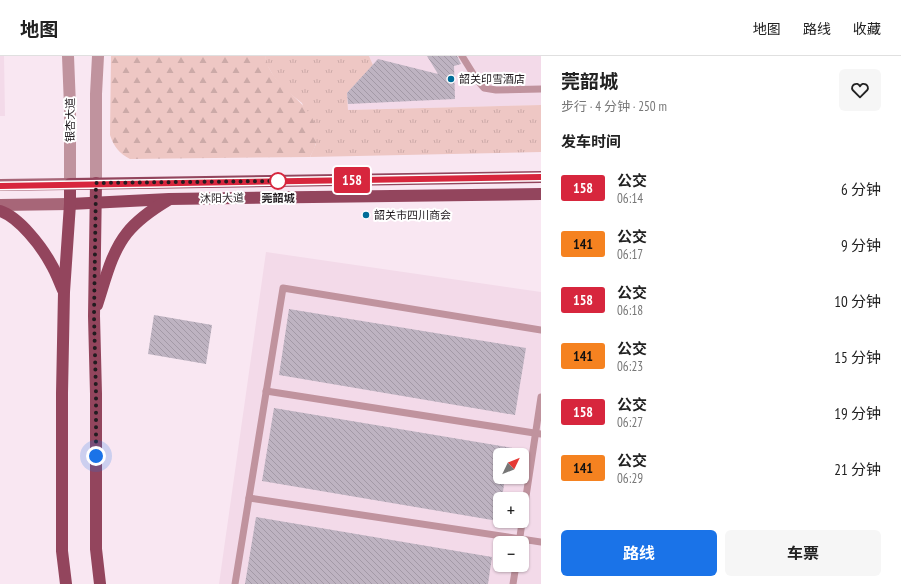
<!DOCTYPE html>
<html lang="zh">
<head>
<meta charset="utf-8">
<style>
	:root { --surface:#fff; --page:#f6f6f6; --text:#222; --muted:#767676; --line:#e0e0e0; --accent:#1a73e8 }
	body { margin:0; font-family:"PT Sans Narrow","Noto Sans SC",sans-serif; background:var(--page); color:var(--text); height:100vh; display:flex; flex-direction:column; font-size:15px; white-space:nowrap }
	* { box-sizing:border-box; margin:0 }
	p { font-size:13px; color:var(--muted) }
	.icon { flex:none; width:22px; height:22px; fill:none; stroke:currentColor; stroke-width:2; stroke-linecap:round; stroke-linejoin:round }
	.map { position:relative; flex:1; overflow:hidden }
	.drawer { display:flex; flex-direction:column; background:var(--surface); width:360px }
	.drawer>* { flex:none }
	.badge { padding:0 8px; border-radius:3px; font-size:14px; line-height:26px }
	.needle { width:26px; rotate:47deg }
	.fabs { position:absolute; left:493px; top:392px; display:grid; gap:8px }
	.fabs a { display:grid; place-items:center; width:36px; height:36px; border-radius:6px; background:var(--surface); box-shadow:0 1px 3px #0004; font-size:20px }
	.you { position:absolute; width:20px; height:20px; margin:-10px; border:3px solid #fff; border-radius:50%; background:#1a73e8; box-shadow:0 0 0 6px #1a73e833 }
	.map>.badge { position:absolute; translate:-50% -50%; box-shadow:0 0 0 2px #fff }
	h2 { padding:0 20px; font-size:15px; line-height:36px }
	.round { display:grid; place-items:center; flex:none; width:42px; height:42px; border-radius:6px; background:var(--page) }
	.headline { display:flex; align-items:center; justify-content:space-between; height:68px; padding:0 20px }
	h1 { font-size:19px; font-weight:700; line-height:30px }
	.action { display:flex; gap:8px; margin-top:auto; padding:8px 20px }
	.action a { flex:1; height:46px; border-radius:6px; background:var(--accent); color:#fff; font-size:16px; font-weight:700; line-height:46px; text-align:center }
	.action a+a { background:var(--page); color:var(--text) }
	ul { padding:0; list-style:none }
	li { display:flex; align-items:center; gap:12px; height:56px; padding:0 20px }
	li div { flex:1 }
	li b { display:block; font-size:15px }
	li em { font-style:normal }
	li .badge { min-width:44px; font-weight:700; text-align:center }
	header { display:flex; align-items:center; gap:24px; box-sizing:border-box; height:56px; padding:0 20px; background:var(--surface); border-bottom:1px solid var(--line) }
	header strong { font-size:19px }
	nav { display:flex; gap:22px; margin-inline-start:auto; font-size:14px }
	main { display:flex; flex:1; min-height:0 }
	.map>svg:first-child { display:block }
	.built { fill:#f3dae9; fill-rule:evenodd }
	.grass { fill:url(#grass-tufts) }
	.forest { fill:url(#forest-firs) }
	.building { fill:url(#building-back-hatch) }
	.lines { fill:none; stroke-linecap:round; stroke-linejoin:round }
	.lane { stroke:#c0939e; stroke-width:7 }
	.street { stroke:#c0939e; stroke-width:12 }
	.secondary { stroke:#a76678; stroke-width:12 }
	.primary { stroke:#93455d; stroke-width:12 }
	.line-casing { stroke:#fff; stroke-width:9 }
	.line { stroke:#d7263d; stroke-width:6 }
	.walk { stroke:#221c20; stroke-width:4; stroke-dasharray:0 7.2 }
	.poi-dot { fill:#006d99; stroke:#fff; stroke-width:1.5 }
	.stop-dot { fill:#fff; stroke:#d7263d; stroke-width:2 }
	.labels { text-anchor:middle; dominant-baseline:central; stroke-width:4; stroke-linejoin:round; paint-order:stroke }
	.poi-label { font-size:11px; fill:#221c20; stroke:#fff; text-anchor:start }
	.street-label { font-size:11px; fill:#221c20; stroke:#fff }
	.stop-label { font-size:11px; font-weight:bold; fill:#221c20; stroke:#fff }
</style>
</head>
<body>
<header>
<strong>地图</strong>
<nav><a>地图</a><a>路线</a><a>收藏</a></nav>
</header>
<main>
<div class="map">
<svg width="541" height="528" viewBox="0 0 541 528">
	<defs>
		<pattern id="grass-tufts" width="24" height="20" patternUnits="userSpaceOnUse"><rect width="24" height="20" fill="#eec7c4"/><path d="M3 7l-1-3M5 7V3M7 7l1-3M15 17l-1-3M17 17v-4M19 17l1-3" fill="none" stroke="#ccaaa8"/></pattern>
		<pattern id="forest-firs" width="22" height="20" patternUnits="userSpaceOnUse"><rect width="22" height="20" fill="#eec7c4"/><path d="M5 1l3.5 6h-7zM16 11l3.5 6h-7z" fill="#ccaaa8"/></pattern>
		<pattern id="building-back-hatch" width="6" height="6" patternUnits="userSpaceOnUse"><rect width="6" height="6" fill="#beb3c1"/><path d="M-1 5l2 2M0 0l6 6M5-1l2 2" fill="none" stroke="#a399a6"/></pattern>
	</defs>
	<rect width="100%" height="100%" fill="#f9e7f2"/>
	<g class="built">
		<polygon points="0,0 4,0 5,60 0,60"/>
		<polygon points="369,0 541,0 541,49 348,54 347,37 373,9"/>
		<path d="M266,196L541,236V528H219ZM500,399H522V421H500ZM500,443H522V465H500ZM500,487H522V509H500Z"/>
	</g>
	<polygon class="grass" points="265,0 369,0 373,9 347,37 348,54 541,49 541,96 310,101 316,88 302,47 284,33 274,21 266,7"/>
	<path class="forest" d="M111,0H265C272,38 323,46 316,87C315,92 312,97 310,101L130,103C119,97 114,91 110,79Z"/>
	<g class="building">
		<polygon points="427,0 457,0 461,8 454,10 455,43 348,48 347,37 378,3 438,18"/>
		<polygon points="289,253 526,292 515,359 279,319"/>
		<polygon points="154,259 212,269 206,308 148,298"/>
		<polygon points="274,352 525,394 524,399 500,399 500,421 505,421 502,443 500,443 498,465 262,425"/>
		<polygon points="256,461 492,501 488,528 245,528"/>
	</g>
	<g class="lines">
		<g class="lane">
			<polyline points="462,0 477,24 484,32 496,34 541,33"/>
			<polyline points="266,335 541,378"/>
			<polyline points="249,442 541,486"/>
			<polyline points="519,487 541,341"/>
			<polyline points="235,528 283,232 541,274"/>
			<polyline points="513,528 516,509"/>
		</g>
		<g class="street">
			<polyline points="68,0 70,50 70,128"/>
			<polyline points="96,127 96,38 98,0"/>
		</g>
		<g class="secondary">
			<polyline points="0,129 70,128"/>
			<polyline points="0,149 70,148"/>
		</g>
		<g class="primary">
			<polyline points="96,127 94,260 96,338 96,493 100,528"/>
			<polyline points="70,148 169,143 541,138"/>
			<path d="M0,155C19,161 42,191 51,208C56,216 59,225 63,234"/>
			<path d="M97,249C105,225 111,197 127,177C138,163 153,153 168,144"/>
			<polyline points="66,528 62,495 62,337 64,236 70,148 70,128 541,121"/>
		</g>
	</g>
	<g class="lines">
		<defs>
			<polyline id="line" points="0,130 541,121"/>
		</defs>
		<use href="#line" class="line-casing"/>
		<use href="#line" class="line"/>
		<polyline class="walk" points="96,400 96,338 94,260 96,127 278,125"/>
	</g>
	<g class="poi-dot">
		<circle cx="451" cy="23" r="4"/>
		<circle cx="366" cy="159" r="4"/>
	</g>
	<circle class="stop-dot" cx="278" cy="125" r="8"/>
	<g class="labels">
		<g class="poi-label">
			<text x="459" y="23">韶关印雪酒店</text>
			<text x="374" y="159">韶关市四川商会</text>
		</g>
		<g class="street-label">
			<text transform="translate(70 64) rotate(-90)">银杏大道</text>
			<text transform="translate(222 142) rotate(-1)">沐阳大道</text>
		</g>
		<g class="stop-label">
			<text x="278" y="142">莞韶城</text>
		</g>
	</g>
</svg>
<div class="fabs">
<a><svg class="needle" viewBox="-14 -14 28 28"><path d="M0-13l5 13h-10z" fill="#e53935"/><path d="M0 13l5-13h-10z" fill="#767676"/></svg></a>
<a>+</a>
<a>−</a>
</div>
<div class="you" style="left:96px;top:400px"></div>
<b class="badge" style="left:352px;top:124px;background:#d7263d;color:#fff">158</b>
</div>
<section class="drawer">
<div class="headline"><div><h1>莞韶城</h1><p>步行 · 4 分钟 · 250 m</p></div><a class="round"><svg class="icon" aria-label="heart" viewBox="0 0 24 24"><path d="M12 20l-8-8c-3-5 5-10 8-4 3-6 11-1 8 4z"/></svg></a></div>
<h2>发车时间</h2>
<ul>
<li><span class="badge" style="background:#d7263d;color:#fff">158</span><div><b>公交</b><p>06:14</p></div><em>6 分钟</em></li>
<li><span class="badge" style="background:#f58220;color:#111">141</span><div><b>公交</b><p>06:17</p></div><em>9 分钟</em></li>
<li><span class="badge" style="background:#d7263d;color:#fff">158</span><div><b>公交</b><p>06:18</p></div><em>10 分钟</em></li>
<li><span class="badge" style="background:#f58220;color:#111">141</span><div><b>公交</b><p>06:23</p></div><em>15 分钟</em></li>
<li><span class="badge" style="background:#d7263d;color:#fff">158</span><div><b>公交</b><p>06:27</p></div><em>19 分钟</em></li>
<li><span class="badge" style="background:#f58220;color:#111">141</span><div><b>公交</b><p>06:29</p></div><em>21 分钟</em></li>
</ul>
<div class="action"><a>路线</a><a>车票</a></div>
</section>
</main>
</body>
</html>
